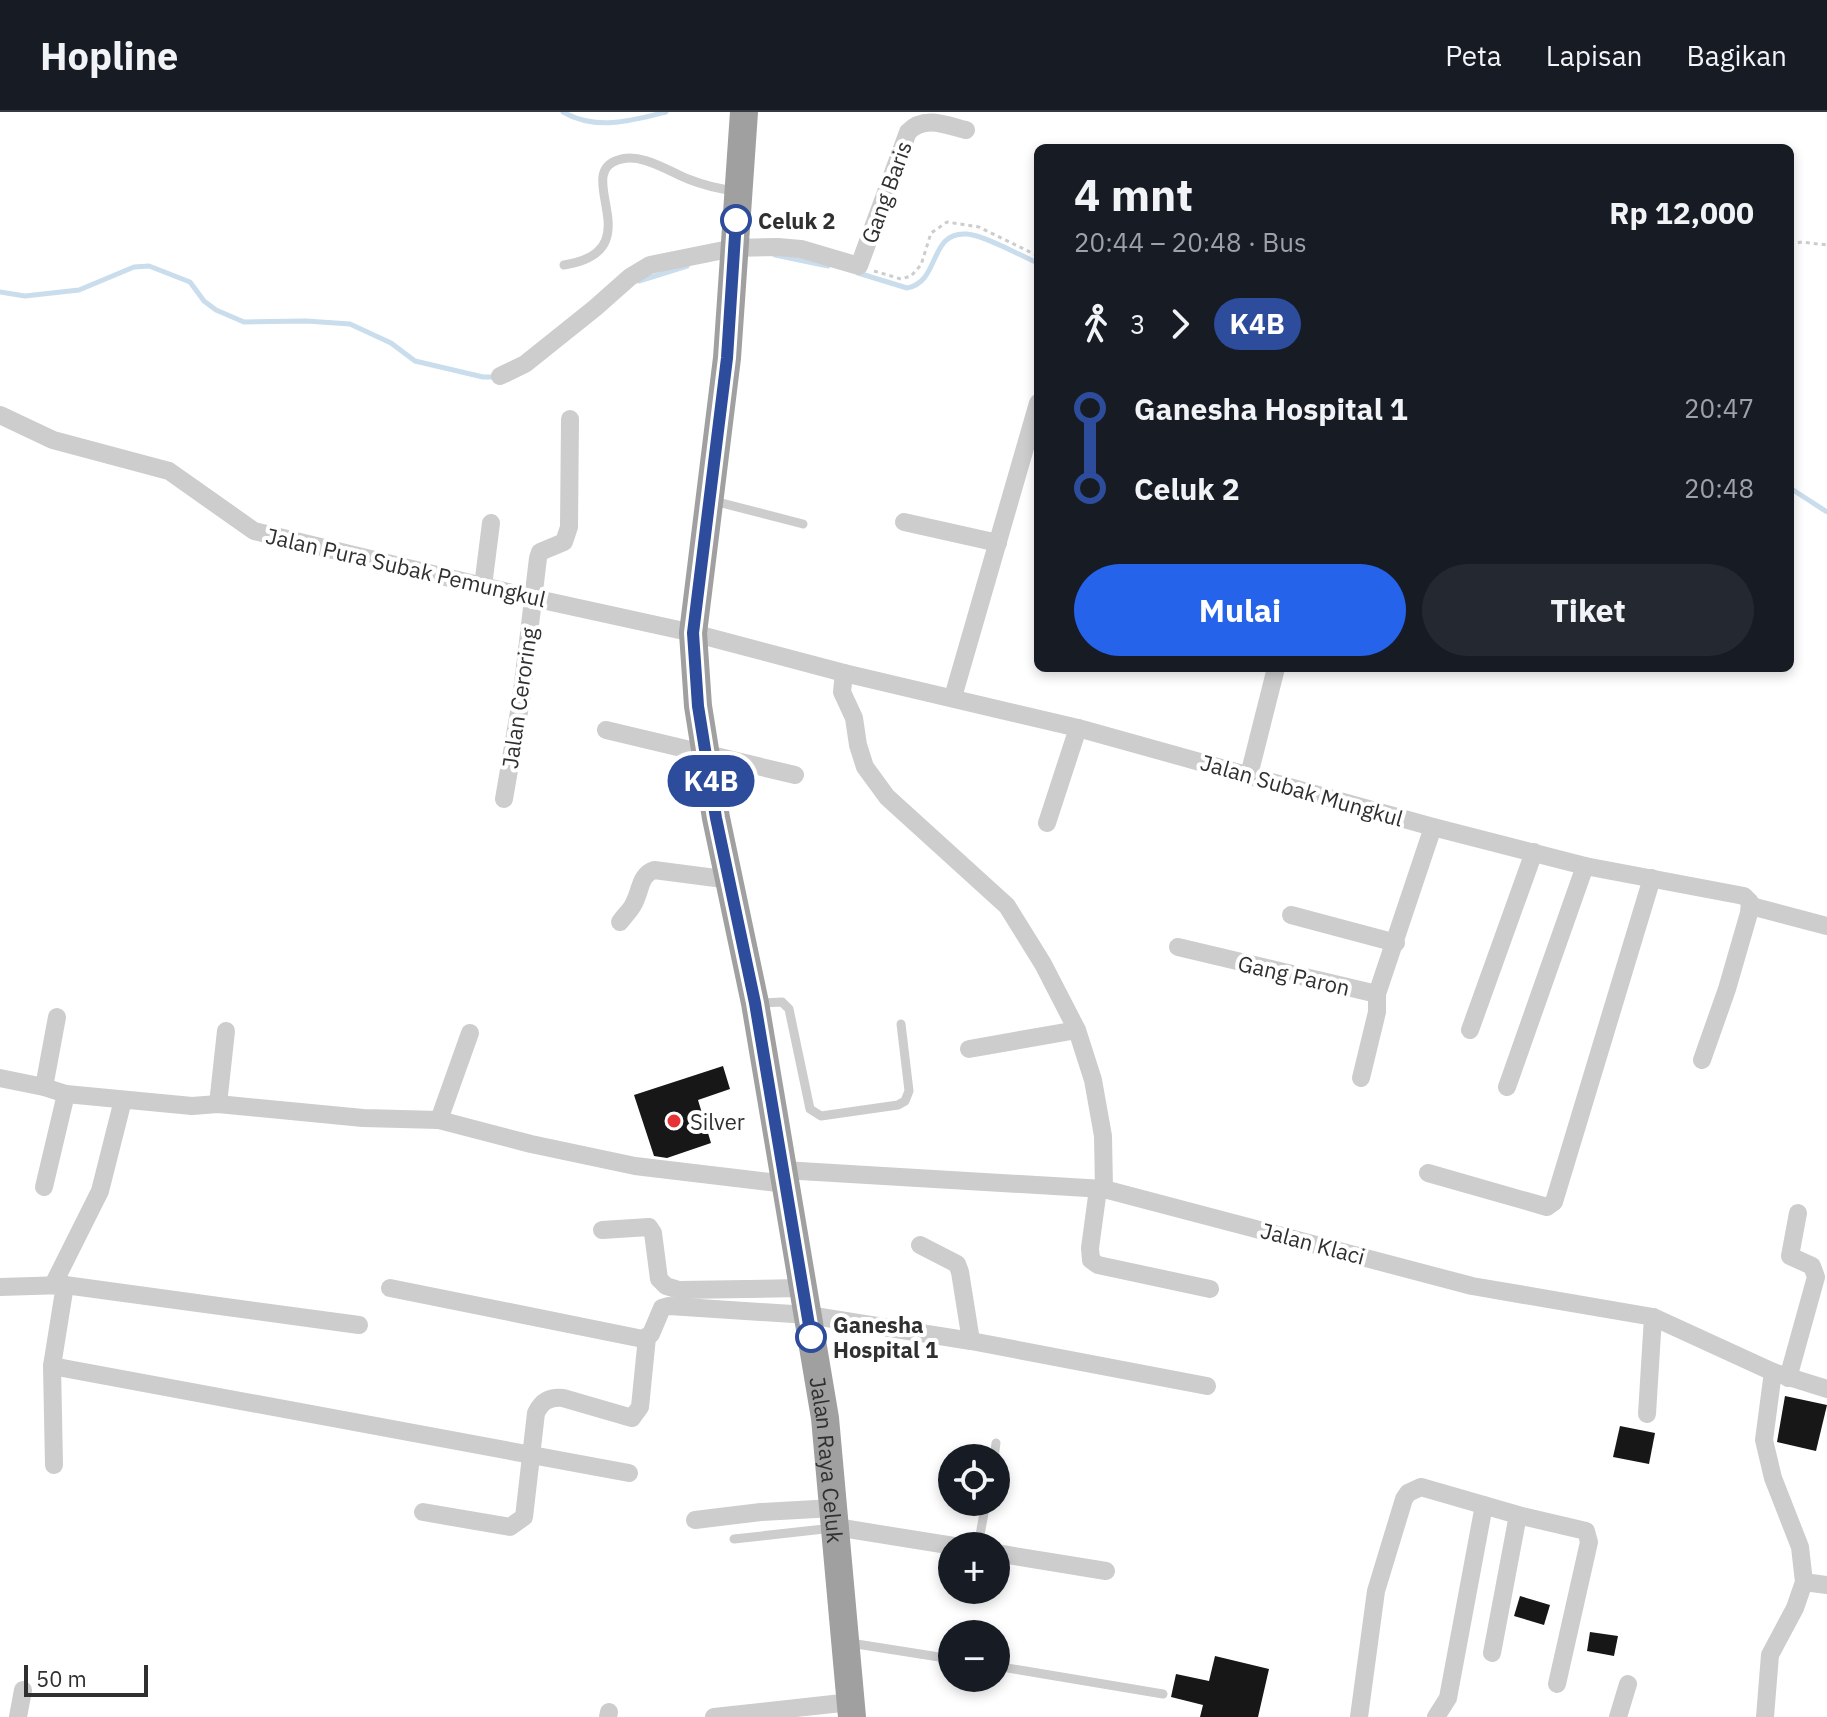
<!DOCTYPE html>
<html lang="id">
<head>
<meta charset="utf-8">
<style>
	:root { --surface:#171b24; --page:#242831; --text:#f1f3f6; --muted:#9ea1a6; --line:#363941; --accent:#2563eb }
	body { margin:0; font-family:"IBM Plex Sans",sans-serif; background:var(--page); color:var(--text); height:100vh; display:flex; flex-direction:column; font-size:30px; white-space:nowrap }
	* { box-sizing:border-box; margin:0 }
	p { font-size:26px; color:var(--muted) }
	.icon { flex:none; width:44px; height:44px; fill:none; stroke:currentColor; stroke-width:2; stroke-linecap:round; stroke-linejoin:round }
	.map { position:relative; flex:1; overflow:hidden }
	.drawer { position:absolute; left:1034px; top:32px; width:760px; height:528px; display:flex; flex-direction:column; background:var(--surface); border-radius:12px; box-shadow:0 4px 12px #0003 }
	.drawer>* { flex:none }
	.badge { padding:0 16px; border-radius:26px; font-size:28px; line-height:52px }
	.buttons { position:absolute; left:938px; top:1332px; display:grid; gap:16px }
	.buttons a { display:grid; place-items:center; width:72px; height:72px; border-radius:50%; background:var(--surface); box-shadow:0 4px 12px #0003; font-size:40px }
	.scale { position:absolute; left:24px; bottom:20px; width:124px; box-sizing:border-box; padding-left:8px; border:4px solid #303030; border-top:0; font-size:22px; line-height:28px; white-space:nowrap; color:#303030; -webkit-text-stroke:6px #fff; paint-order:stroke }
	.map>.badge { position:absolute; translate:-50% -50%; box-shadow:0 0 0 4px #fff }
	.legs { display:flex; align-items:center; gap:12px; height:88px; padding:0 40px; font-size:26px }
	.legs p { margin-inline-start:auto }
	.summary { display:flex; align-items:center; justify-content:space-between; height:136px; padding:0 40px }
	h1 { font-size:44px; font-weight:700; line-height:60px }
	.button { display:flex; gap:16px; margin-top:auto; padding:16px 40px }
	.button a { flex:1; height:92px; border-radius:48px; background:var(--accent); color:#fff; font-size:32px; font-weight:700; line-height:92px; text-align:center }
	.button a+a { background:var(--page); color:var(--text) }
	ul { padding:0 40px; list-style:none }
	li { display:flex; align-items:center; gap:28px; height:80px; font-size:30px }
	li i { display:grid; place-items:center; width:12px; height:100%; margin:0 10px; background:currentColor }
	li i::after { content:''; width:20px; height:20px; margin:-10px; border:6px solid; border-radius:50%; background:var(--surface) }
	li p { margin-inline-start:auto }
	li:first-child i { background:linear-gradient(#0000 50%,currentColor 0) }
	li:last-child i { background:linear-gradient(currentColor 50%,#0000 0) }
	header { display:flex; align-items:center; gap:48px; box-sizing:border-box; height:112px; padding:0 40px; background:var(--surface); border-bottom:2px solid var(--line) }
	header strong { font-size:38px }
	nav { display:flex; gap:44px; margin-inline-start:auto; font-size:28px }
	.map>svg:first-child { display:block }
	.lines { fill:none; stroke-linecap:round; stroke-linejoin:round }
	.stream { stroke:#caddec; stroke-width:5 }
	.building { fill:#171717 }
	.path { stroke:#cdcdcd; stroke-width:3; stroke-dasharray:4 4; stroke-linecap:butt }
	.service { stroke:#cdcdcd; stroke-width:9 }
	.minor { stroke:#cdcdcd; stroke-width:18 }
	.trunk { stroke:#a0a0a0; stroke-width:28 }
	.line-1-casing { stroke:#fff; stroke-width:18 }
	.line-1 { stroke:#2d4c9c; stroke-width:12 }
	.stop-1-dot { fill:#fff; stroke:#2d4c9c; stroke-width:4 }
	.poi-dot { fill:#e63336; stroke:#fff; stroke-width:3 }
	.labels { text-anchor:middle; dominant-baseline:central; stroke-width:8; stroke-linejoin:round; paint-order:stroke }
	.street-label { font-size:22px; fill:#303030; stroke:#fff }
	.stop-label { font-size:22px; font-weight:bold; fill:#303030; stroke:#fff; text-anchor:start }
	.poi-label { font-size:22px; fill:#303030; stroke:#fff; text-anchor:start }
</style>
</head>
<body>
<header>
<strong>Hopline</strong>
<nav><a>Peta</a><a>Lapisan</a><a>Bagikan</a></nav>
</header>
<div class="map">
<svg width="1827" height="1605" viewBox="0 0 1827 1605">
	<rect width="100%" height="100%" fill="#fff"/>
	<g class="lines">
		<g class="stream">
			<path d="M563,0C596,19 631,9 666,0"/>
			<polyline points="775,143 828,154"/>
			<path d="M858,161L907,176C941,170 928,119 967,122C984,123 1021,144 1038,151"/>
			<polyline points="639,169 687,154"/>
			<polyline points="0,180 25,184 79,178 134,155 149,154 190,170 204,189 216,198 244,210 306,209 350,212 391,231 415,249 483,265 498,265"/>
			<polyline points="1790,376 1827,400"/>
		</g>
	</g>
	<g class="building">
		<polygon points="723,954 730,977 698,988 711,1031 667,1046 654,1044 634,983"/>
		<polygon points="1785,1284 1827,1293 1816,1339 1777,1330"/>
		<polygon points="1620,1314 1655,1321 1649,1352 1613,1345"/>
		<polygon points="1520,1484 1550,1493 1544,1513 1514,1504"/>
		<polygon points="1590,1520 1618,1524 1614,1544 1587,1539"/>
		<polygon points="1215,1544 1269,1557 1258,1605 1200,1605 1203,1593 1171,1585 1176,1562 1209,1569"/>
	</g>
	<g class="lines">
		<g class="path">
			<polyline points="1790,132 1802,130 1827,133"/>
			<polyline points="874,159 901,167 911,164 921,153 931,121 947,110 979,115 1038,144"/>
		</g>
		<g class="service">
			<path d="M564,153C653,139 572,62 618,48C641,40 668,59 688,67C703,73 719,77 736,79"/>
			<polyline points="714,389 803,412"/>
			<polyline points="760,891 782,890 789,897 810,997 821,1004 898,993 905,989 909,979 901,912"/>
			<polyline points="994,1346 996,1331"/>
			<polyline points="734,1427 833,1416"/>
			<polyline points="978,1434 986,1390"/>
			<polyline points="850,1531 952,1547"/>
			<polyline points="996,1554 1163,1582"/>
		</g>
		<g class="minor">
			<path d="M500,264L525,252L595,196L630,165L650,153L734,136L778,135L801,137L859,154L908,20C924,3 946,13 966,18"/>
			<polyline points="0,303 53,328 169,359 254,419 533,486 693,521 844,561 1078,616 1433,715 1585,754 1744,784 1750,790 1749,801 1727,877 1702,948"/>
			<polyline points="904,410 998,431"/>
			<polyline points="483,474 491,411"/>
			<polyline points="844,561 842,580 854,606 858,633 865,655 887,685 1007,794 1043,852 1077,918 1093,968 1103,1024 1104,1077"/>
			<polyline points="953,585 1038,291"/>
			<polyline points="606,618 795,663"/>
			<polyline points="1249,663 1276,556"/>
			<polyline points="504,687 521,588 538,446 540,440 564,430 569,415 570,307"/>
			<polyline points="1047,711 1078,616"/>
			<polyline points="1751,794 1827,814"/>
			<polyline points="1291,803 1396,831"/>
			<path d="M620,810C624,804 630,799 633,793C641,780 639,763 654,758L731,768"/>
			<polyline points="1178,835 1377,882"/>
			<polyline points="1470,918 1534,740"/>
			<polyline points="969,937 1077,918"/>
			<polyline points="0,966 44,975 66,982 192,994 218,992 363,1006 439,1008 531,1032 635,1054 786,1072"/>
			<polyline points="1361,966 1377,900 1377,882 1433,715"/>
			<polyline points="44,975 57,905"/>
			<polyline points="1507,975 1585,754"/>
			<polyline points="218,992 226,919"/>
			<polyline points="439,1008 470,921"/>
			<polyline points="783,1058 1104,1077 1472,1174 1653,1205 1773,1260 1827,1277"/>
			<polyline points="1428,1061 1547,1095 1554,1090 1652,766"/>
			<polyline points="44,1075 66,982"/>
			<polyline points="1098,1077 1090,1136 1091,1148 1098,1153 1210,1177"/>
			<polyline points="602,1118 649,1115 653,1121 659,1167 666,1174 679,1178 803,1176"/>
			<polyline points="920,1133 957,1152 960,1160 971,1229"/>
			<polyline points="54,1171 100,1079 123,988"/>
			<polyline points="65,1173 359,1213"/>
			<polyline points="0,1175 65,1173 52,1254 54,1353"/>
			<polyline points="390,1176 643,1227 651,1222 662,1196 669,1194 808,1203 971,1229 1207,1274"/>
			<polyline points="52,1254 629,1361"/>
			<polyline points="1788,1266 1816,1165 1812,1154 1790,1144 1798,1101"/>
			<polyline points="1647,1302 1653,1205"/>
			<path d="M423,1400L510,1415L524,1405L536,1301C542,1289 549,1285 563,1286L632,1306L640,1295L647,1225"/>
			<polyline points="695,1408 761,1400 834,1396"/>
			<polyline points="836,1415 954,1434"/>
			<polyline points="996,1441 1106,1459"/>
			<polyline points="1804,1470 1827,1473"/>
			<polyline points="1492,1541 1518,1403"/>
			<polyline points="18,1605 23,1578"/>
			<polyline points="608,1605 609,1600"/>
			<polyline points="714,1605 851,1590"/>
			<polyline points="1359,1605 1376,1479 1404,1387 1408,1381 1421,1375 1518,1403 1586,1419 1589,1430 1557,1572"/>
			<polyline points="1436,1605 1448,1586 1484,1393"/>
			<polyline points="1618,1605 1628,1572"/>
			<polyline points="1765,1605 1770,1543 1795,1496 1804,1470 1800,1435 1773,1366 1764,1328 1773,1260"/>
		</g>
		<path class="trunk" id="s1" d="M744,0L727,246L693,521L698,594L716,706L755,891L825,1306L852,1605"/>
	</g>
	<g class="lines">
		<defs>
			<polyline id="line-1" points="736,108 727,246 693,521 698,594 716,706 755,891 811,1225"/>
		</defs>
		<use href="#line-1" class="line-1-casing"/>
		<use href="#line-1" class="line-1"/>
	</g>
	<g class="stop-1-dot">
		<circle cx="736" cy="108" r="14"/>
		<circle cx="811" cy="1225" r="14"/>
	</g>
	<circle class="poi-dot" cx="674" cy="1009" r="8"/>
	<g class="labels">
		<g class="street-label">
			<text transform="translate(886 80) rotate(-70)">Gang Baris</text>
			<text transform="translate(406 455) rotate(13)">Jalan Pura Subak Pemungkul</text>
			<text transform="translate(519 586) rotate(-82)">Jalan Ceroring</text>
			<text transform="translate(1302 678) rotate(16)">Jalan Subak Mungkul</text>
			<text transform="translate(1294 863) rotate(13)">Gang Paron</text>
			<text transform="translate(1313 1131) rotate(15)">Jalan Klaci</text>
			<text stroke="none"><textPath href="#s1" startOffset="1362">Jalan Raya Celuk</textPath></text>
		</g>
		<g class="stop-label">
			<text x="758" y="108">Celuk 2</text>
			<text x="833" y="1212">Ganesha<tspan x="833" dy="25">Hospital 1</tspan></text>
		</g>
		<g class="poi-label">
			<text x="690" y="1009">Silver</text>
		</g>
	</g>
</svg>
<div class="buttons">
<a><svg class="icon" aria-label="locate" viewBox="0 0 24 24"><circle cx="12" cy="12" r="6"/><path d="M12 2v4M12 18v4M2 12h4M18 12h4"/></svg></a>
<a>+</a>
<a>−</a>
</div>
<div class="scale">50 m</div>
<b class="badge" style="left:711px;top:669px;background:#2d4c9c;color:#fff">K4B</b>
<section class="drawer">
<div class="summary"><div><h1>4 mnt</h1><p>20:44 – 20:48 · Bus</p></div><b>Rp 12,000</b></div>
<div class="legs"><svg class="icon" aria-label="walk" viewBox="0 0 24 24"><circle cx="13" cy="4" r="2"/><path d="M13 8l-2 6 4 7M11 14l-3 7M7 12l3-4h3l4 4"/></svg>3<svg class="icon" aria-label="forward" viewBox="0 0 24 24"><path d="M9 5l7 7-7 7"/></svg><b class="badge" style="background:#2d4c9c;color:#fff">K4B</b></div>
<ul>
<li><i style="color:#2d4c9c"></i><b>Ganesha Hospital 1</b><p>20:47</p></li>
<li><i style="color:#2d4c9c"></i><b>Celuk 2</b><p>20:48</p></li>
</ul>
<div class="button"><a>Mulai</a><a>Tiket</a></div>
</section>
</div>
</body>
</html>
